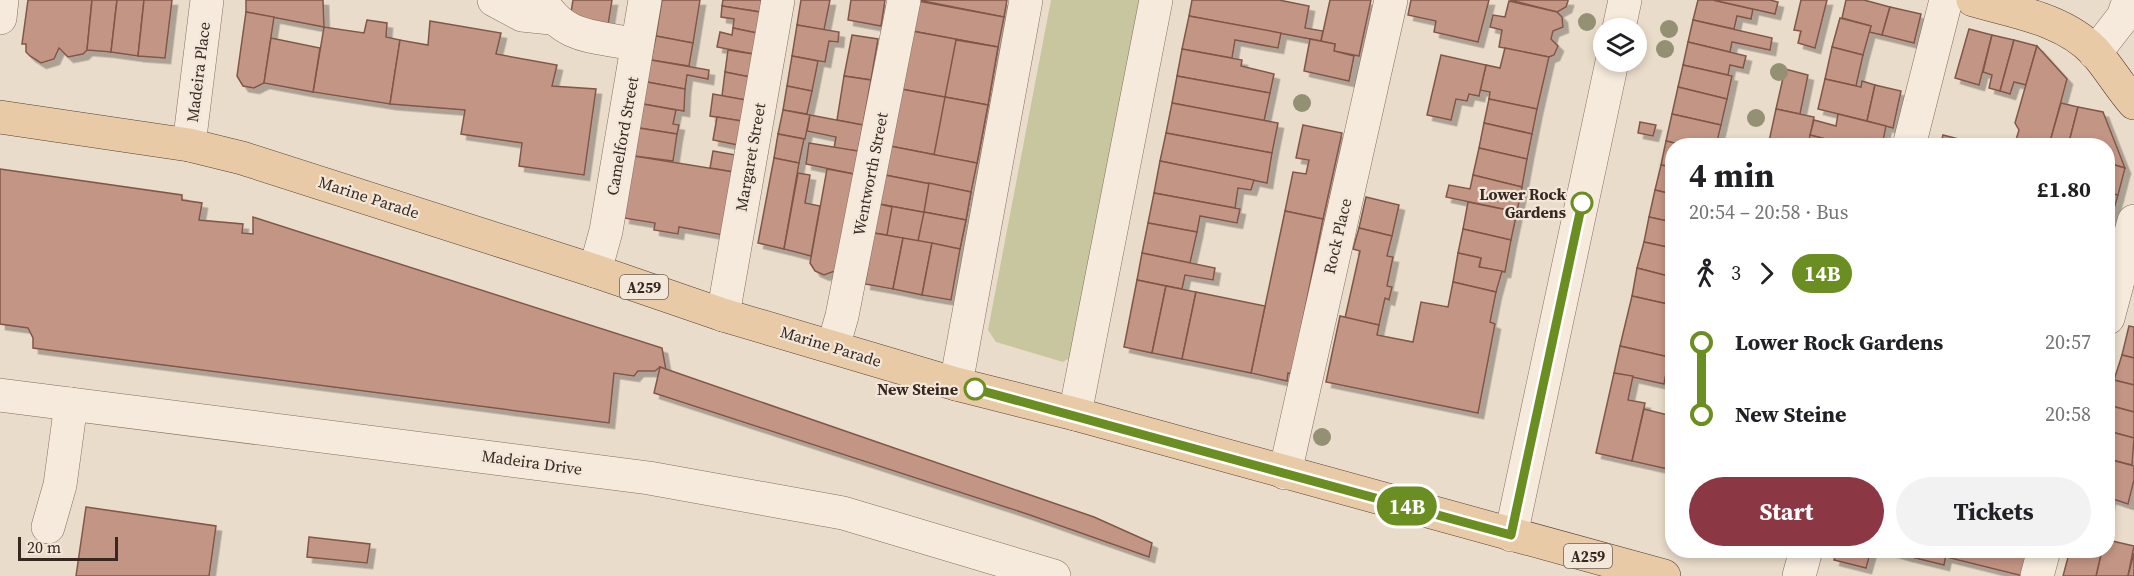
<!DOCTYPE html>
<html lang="en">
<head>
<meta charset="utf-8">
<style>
	:root { --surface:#fff; --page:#f2f2f2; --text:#202124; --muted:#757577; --accent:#8c3744 }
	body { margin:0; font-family:"Source Serif 4",serif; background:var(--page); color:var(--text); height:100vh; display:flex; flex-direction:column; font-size:22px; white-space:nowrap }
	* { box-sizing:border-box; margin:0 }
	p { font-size:20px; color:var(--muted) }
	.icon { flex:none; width:33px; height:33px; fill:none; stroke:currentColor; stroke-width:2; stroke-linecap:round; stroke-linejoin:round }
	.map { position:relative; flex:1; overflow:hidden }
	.sheet { position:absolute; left:1665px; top:138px; width:450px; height:420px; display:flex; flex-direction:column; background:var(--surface); border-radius:24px; box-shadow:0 3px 9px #0003 }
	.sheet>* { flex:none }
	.badge { padding:0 12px; border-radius:20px; font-size:21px; line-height:39px }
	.buttons { position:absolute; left:1593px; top:18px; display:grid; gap:12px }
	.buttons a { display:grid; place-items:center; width:54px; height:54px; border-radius:50%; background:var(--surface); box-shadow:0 3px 9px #0003; font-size:30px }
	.scale { position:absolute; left:18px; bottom:15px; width:100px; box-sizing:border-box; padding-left:6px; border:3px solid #372922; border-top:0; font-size:16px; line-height:21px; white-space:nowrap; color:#372922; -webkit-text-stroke:4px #f2e7d9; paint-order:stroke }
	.map>.badge { position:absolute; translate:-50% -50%; box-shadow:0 0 0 3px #fff }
	.legs { display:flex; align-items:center; gap:9px; height:66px; padding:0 24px; font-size:20px }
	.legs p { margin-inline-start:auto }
	.head { display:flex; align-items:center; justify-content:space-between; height:102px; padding:0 24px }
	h1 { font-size:33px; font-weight:700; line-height:45px }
	.action { display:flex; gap:12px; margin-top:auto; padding:12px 24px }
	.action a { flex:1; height:69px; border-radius:36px; background:var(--accent); color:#fff; font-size:24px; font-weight:700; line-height:69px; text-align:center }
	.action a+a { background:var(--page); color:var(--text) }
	ul { padding:0 24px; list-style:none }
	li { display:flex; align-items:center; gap:21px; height:72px; font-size:22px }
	li i { display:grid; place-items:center; width:9px; height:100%; margin:0 8px; background:currentColor }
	li i::after { content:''; width:15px; height:15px; margin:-8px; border:4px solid; border-radius:50%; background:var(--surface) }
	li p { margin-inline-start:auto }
	li:first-child i { background:linear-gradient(#0000 50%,currentColor 0) }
	li:last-child i { background:linear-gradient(currentColor 50%,#0000 0) }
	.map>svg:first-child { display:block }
	.green { fill:#c7c69f }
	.building { fill:#c39584; stroke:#815749; stroke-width:1.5; filter:url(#shadow) }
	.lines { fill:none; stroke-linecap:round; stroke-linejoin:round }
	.minor-casing { stroke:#846e60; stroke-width:34 }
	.major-casing { stroke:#533e34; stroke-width:34 }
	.minor { stroke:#f5eadc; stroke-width:33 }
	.major { stroke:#e8caa7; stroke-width:33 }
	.tree { fill:#949073 }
	.line-1-casing { stroke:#fff; stroke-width:14 }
	.line-1 { stroke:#6b8e23; stroke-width:9 }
	.stop-1-dot { fill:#fff; stroke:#6b8e23; stroke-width:3 }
	.labels { text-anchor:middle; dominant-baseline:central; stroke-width:4.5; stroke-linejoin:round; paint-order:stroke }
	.shield { fill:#f2e7d9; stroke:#6f6259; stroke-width:1.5 }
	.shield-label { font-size:15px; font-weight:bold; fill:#372922 }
	.street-label { font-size:16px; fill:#372922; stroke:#f2e7d9 }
	.stop-label { font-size:16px; font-weight:bold; fill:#372922; stroke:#f2e7d9; text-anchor:end }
</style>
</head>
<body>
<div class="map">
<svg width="2134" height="576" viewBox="0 0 2134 576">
	<defs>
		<filter id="shadow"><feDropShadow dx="5.5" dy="5.5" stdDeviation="0" flood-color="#0004"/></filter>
	</defs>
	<rect width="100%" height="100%" fill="#eadcca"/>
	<polygon class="green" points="1051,0 1147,0 1078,353 1063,362 996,342 988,330"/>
	<g class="building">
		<polygon points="28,0 92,0 87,50 83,54 68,57 59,48 54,59 41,63 30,56 26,52 26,44 22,44"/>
		<polygon points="92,0 117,0 111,52 87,50"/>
		<polygon points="117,0 144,0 138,56 111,52"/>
		<polygon points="144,0 172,0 165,58 138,56"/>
		<polygon points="246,0 323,0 324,27 246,12"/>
		<polygon points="573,0 612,0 608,25 570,19"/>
		<polygon points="662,0 700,0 693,43 656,36"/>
		<polygon points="723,0 762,0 760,12 722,6"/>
		<polygon points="801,0 830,0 824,30 797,25"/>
		<polygon points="851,0 885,0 881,26 848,20"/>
		<polygon points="918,0 1007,0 1004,17"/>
		<polygon points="1192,0 1279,0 1309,6 1305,28 1323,31 1321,41 1189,16"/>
		<polygon points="1330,0 1371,0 1359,56 1334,51 1335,44 1321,41"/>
		<polygon points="1411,0 1489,0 1478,42 1434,32 1436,21 1408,15"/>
		<polygon points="1510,0 1568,0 1568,1 1566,7 1557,12"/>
		<polygon points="1698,0 1713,0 1753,9 1751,19 1737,16 1734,29 1693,20"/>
		<polygon points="1713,0 1770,0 1778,2 1775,14"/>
		<polygon points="1801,0 1827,0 1815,48 1798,43 1801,31 1794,30"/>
		<polygon points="1846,0 1864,0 1890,7 1882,35 1869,32 1871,26 1842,18"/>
		<polygon points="918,1 1004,17 998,47 912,31"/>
		<polygon points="1509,1 1557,12 1562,17 1563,27 1553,31 1551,39 1558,46 1554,55 1549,57 1499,47 1502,30 1490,27 1493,15 1505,17"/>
		<polygon points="722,6 760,12 757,33 733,28 734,19 721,17"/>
		<polygon points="1890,7 1921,14 1914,43 1882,35"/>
		<polygon points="246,12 274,17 264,83 254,88 243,86 237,76"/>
		<polygon points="1189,16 1281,33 1278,48 1235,40 1232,58 1182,49"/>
		<polygon points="1840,18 1871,26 1863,55 1832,47"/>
		<polygon points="367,20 387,23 386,37 400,40 390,104 313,92 324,27 364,33"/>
		<polygon points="1693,20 1772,38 1770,50 1732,42 1730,52 1688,42"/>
		<polygon points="430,21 501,33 496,54 557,65 552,86 596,89 584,175 519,166 522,143 461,134 465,110 390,104 400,40 428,45"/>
		<polygon points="797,25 839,32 838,42 829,41 825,62 792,56"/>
		<polygon points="733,28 757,33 753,54 717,47 720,32 732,35"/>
		<polygon points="1969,29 1992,35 1979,85 1955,78"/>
		<polygon points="912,31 998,47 988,105 901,89"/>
		<polygon points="852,35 878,39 871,80 844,76"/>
		<polygon points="1992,35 2014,40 2000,91 1989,88 1992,75 1983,72"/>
		<polygon points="656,36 693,43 689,66 651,60"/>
		<polygon points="271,38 320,48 313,92 264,83"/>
		<polygon points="1310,39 1335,44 1334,51 1354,56 1349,81 1304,71"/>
		<polygon points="956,40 998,47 988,105 945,97"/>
		<polygon points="2014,40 2037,46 2026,85 2014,82 2010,94 2000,91"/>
		<polygon points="1688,42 1746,56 1743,68 1730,65 1728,75 1683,65"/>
		<polygon points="2037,46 2067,79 2049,146 2014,146 2019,130 2015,123"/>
		<polygon points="1832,47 1863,55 1856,86 1825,79"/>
		<polygon points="1505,48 1549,57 1537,109 1489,99 1490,92 1480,90 1486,65 1500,68"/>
		<polygon points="1182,49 1242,60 1241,66 1274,74 1270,93 1177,76"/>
		<polygon points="728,50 753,54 750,77 725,72"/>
		<polygon points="1441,55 1486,65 1479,96 1469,94 1467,101 1456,99 1451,120 1427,115"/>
		<polygon points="792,56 818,61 812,91 787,86"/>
		<polygon points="651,60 709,70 708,79 687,75 685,89 647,82"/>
		<polygon points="1683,65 1732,76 1727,99 1678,87"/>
		<polygon points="1785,69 1808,75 1800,114 1776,109"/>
		<polygon points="725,72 750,77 746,100 722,96"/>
		<polygon points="844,76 871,80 863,125 837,120"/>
		<polygon points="1177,76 1270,93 1264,121 1172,103"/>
		<polygon points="1825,79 1861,87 1862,81 1875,85 1867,121 1818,109"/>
		<polygon points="647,82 685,89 684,111 643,104"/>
		<polygon points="1875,85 1901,91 1893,128 1867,121"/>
		<polygon points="787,86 812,91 807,114 783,110"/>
		<polygon points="1678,87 1727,99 1721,125 1672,114"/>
		<polygon points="901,89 988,105 977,163 890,146"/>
		<polygon points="713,94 746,100 742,121 710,116"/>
		<polygon points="945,97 988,105 977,163 934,155"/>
		<polygon points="1489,99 1537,109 1532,134 1484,123"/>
		<polygon points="1172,103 1278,123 1272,153 1166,133"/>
		<polygon points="2061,103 2078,107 2068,146 2052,146 2049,145"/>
		<polygon points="643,104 676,110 673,124 679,125 677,134 639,128"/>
		<polygon points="2078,107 2103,112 2125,168 2108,163 2108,146 2068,146"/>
		<polygon points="1776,109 1814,117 1808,146 1768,146"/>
		<polygon points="783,110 810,115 805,139 778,134"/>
		<polygon points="1672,114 1721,125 1716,146 1687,146 1666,141"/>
		<polygon points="1838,114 1886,126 1882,146 1853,146 1810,135 1814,120 1836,126"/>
		<polygon points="810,115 863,125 858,151 834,148 836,137 807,131"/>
		<polygon points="717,117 742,121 738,145 713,140"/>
		<polygon points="1640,122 1656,125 1653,136 1638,133"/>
		<polygon points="1484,123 1532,134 1527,159 1479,148"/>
		<polygon points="1303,125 1342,133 1323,219 1285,211 1293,172 1306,174 1309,160 1296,158"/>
		<polygon points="639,128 677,134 673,161 634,156"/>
		<polygon points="1166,133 1272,153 1267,183 1160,161"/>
		<polygon points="778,134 804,139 799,163 774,158"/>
		<polygon points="1810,135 1853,146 1808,146"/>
		<polygon points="1943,135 1986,146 1940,146"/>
		<polygon points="1666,141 1687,146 1672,146 1672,167 1661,165"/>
		<polygon points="809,143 858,151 854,174 806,164"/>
		<polygon points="890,146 977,163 971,192 885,175"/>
		<polygon points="1479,148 1527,159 1522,187 1473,175"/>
		<polygon points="713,151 736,155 734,172 710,168"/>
		<polygon points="634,156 734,172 723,235 679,227 678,234 654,230 655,223 624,218"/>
		<polygon points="774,158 799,163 784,249 758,243"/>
		<polygon points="1160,161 1254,180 1251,190 1238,188 1235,208 1154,193"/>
		<polygon points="2108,163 2125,168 2118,195 2108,193"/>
		<polygon points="1661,165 1672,167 1672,194 1655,190"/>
		<polygon points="0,169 182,195 182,200 202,203 199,220 243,224 242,233 253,234 253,217 662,348 666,370 660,367 655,371 638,371 634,376 614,373 609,423 33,348 33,338 28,328 0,324"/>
		<polygon points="827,169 854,174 835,271 824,275 815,271 810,263"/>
		<polygon points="798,173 810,175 805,203 820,206 811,256 784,249"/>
		<polygon points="885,175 971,192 966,220 879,204"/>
		<polygon points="1473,175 1522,187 1517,212 1446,197 1449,185 1470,189"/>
		<polygon points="929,183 971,192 966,220 924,212"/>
		<polygon points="1655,190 1672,194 1672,222 1649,217"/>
		<polygon points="1154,193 1240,209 1237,223 1200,216 1197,232 1148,223"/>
		<polygon points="2108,193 2118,195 2110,223 2108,222"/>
		<polygon points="1366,197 1399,205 1392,236 1359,228"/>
		<polygon points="1468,202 1517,212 1511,240 1463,229"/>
		<polygon points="879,204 966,220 960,249 874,233"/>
		<polygon points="879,204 892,207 887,235 874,233"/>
		<polygon points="1285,211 1323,219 1292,374 1288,373 1287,381 1251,373"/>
		<polygon points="924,212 966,220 960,249 918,241"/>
		<polygon points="1649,217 1672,222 1672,248 1644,242"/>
		<polygon points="1148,223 1197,232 1190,263 1142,253"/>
		<polygon points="1359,228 1392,236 1387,256 1393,257 1387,286 1392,287 1389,300 1385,298 1379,325 1345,318 1360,251 1353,249"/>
		<polygon points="1463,229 1511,240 1505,272 1479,267 1481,258 1458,253"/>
		<polygon points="874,233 903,238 893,289 865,284"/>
		<polygon points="903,238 932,243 922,295 893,289"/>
		<polygon points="1644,242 1672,248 1672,277 1637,268"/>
		<polygon points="932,243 960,249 951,300 922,295"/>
		<polygon points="1142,253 1215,268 1213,280 1185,275 1182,289 1137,280"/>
		<polygon points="1458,253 1481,258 1479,267 1502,271 1496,292 1453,282"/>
		<polygon points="1637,268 1672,277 1672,305 1632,296"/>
		<polygon points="1137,280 1166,286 1152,353 1124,347"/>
		<polygon points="1453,282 1496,292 1490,322 1495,324 1478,413 1326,382 1340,316 1379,325 1377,335 1413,342 1421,302 1448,307"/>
		<polygon points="1166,286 1196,292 1182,359 1152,353"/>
		<polygon points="1196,292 1265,306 1251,373 1182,359"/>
		<polygon points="1632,296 1672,305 1672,342 1669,357 1620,346"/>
		<polygon points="2129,326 2134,327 2134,358 2122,355"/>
		<polygon points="1620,346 1669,357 1664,384 1614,373"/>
		<polygon points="2122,355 2134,358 2134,385 2114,380"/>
		<polygon points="660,367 1094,517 1152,543 1149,557 1027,514 654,393"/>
		<polygon points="1614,373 1633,376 1628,400 1645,403 1632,461 1596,453"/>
		<polygon points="2114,380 2134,385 2134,412 2108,405"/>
		<polygon points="2108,405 2134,412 2134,438 2108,431"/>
		<polygon points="1644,409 1672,416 1672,470 1632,461"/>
		<polygon points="2108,431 2134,438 2132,465 2108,459"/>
		<polygon points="2108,459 2134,466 2134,480 2128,504 2110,498 2108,508"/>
		<polygon points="86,507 216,526 209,576 76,576"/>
		<polygon points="309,537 370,544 367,563 307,557"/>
		<polygon points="2108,540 2134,546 2128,576 2096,576 2102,550 2108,550"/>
		<polygon points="1837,550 1871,550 1866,568 1834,560"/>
		<polygon points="1886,550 1909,550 1907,556"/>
		<polygon points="1909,550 1947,550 1944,565 1907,556"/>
		<polygon points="1947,550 2029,550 2023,576 1946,557"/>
		<polygon points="2070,550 2102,550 2096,576 2063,576"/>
		<polygon points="2134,553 2134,576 2128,576"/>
	</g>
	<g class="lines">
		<defs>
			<g id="minor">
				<polyline points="494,0 522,15 551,18"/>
				<path d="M541,0C565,41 595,35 637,45"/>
				<polyline points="0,18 2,0"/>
				<polyline points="1619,28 1625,0"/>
				<polyline points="2095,53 2123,17 2129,0"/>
				<polyline points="189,145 207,0"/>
				<polyline points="1909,146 1946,0"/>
				<polyline points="595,271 606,231 645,0"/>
				<polyline points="723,315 778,0"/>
				<polyline points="2108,318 2134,221"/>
				<polyline points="833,347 842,316 904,0"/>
				<polyline points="956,384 1026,0"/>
				<polyline points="0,395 649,478 843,513 1054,576"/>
				<polyline points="1075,414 1156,0"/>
				<polyline points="1285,473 1391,0"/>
				<polyline points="48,527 60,485 71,404"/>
				<polyline points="1511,535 1612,62"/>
				<polyline points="1799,576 1806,550"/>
				<polyline points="2037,576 2044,550"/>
			</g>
			<g id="major">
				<path d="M1973,0C2015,12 2064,19 2095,52C2109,68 2120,87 2134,103"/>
				<polyline points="0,117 189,145 242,158 595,271 723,315 956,384 1075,414 1664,576"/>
			</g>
		</defs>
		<use href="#minor" class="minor-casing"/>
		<use href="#major" class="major-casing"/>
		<use href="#minor" class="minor"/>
		<use href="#major" class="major"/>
	</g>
	<g class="tree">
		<circle cx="1587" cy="22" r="9"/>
		<circle cx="1669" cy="29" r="9"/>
		<circle cx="1665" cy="49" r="9"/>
		<circle cx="1779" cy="72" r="9"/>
		<circle cx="1302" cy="103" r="9"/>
		<circle cx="1756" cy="118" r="9"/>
		<circle cx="1322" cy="437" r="9"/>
	</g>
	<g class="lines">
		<defs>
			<polyline id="line-1" points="975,389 1511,535 1582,203"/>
		</defs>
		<use href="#line-1" class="line-1-casing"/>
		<use href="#line-1" class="line-1"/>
	</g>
	<g class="stop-1-dot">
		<circle cx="1582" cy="203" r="10"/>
		<circle cx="975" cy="389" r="10"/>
	</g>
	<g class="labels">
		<g class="shield">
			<rect x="620" y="275" width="48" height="24" rx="4.5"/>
			<rect x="1564" y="544" width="48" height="24" rx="4.5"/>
		</g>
		<g class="shield-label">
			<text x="644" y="287">A259</text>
			<text x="1588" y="556">A259</text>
		</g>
		<g class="street-label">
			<text transform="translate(198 72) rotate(-83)">Madeira Place</text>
			<text transform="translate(622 136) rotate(-80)">Camelford Street</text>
			<text transform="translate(750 157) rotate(-80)">Margaret Street</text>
			<text transform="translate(870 174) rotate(-79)">Wentworth Street</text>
			<text transform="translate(369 197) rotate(18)">Marine Parade</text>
			<text transform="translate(1337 236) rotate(-77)">Rock Place</text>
			<text transform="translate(831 346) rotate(17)">Marine Parade</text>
			<text transform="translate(532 462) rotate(8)">Madeira Drive</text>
		</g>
		<g class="stop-label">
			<text x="1566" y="194">Lower Rock<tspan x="1566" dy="18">Gardens</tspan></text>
			<text x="958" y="389">New Steine</text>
		</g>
	</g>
</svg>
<div class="buttons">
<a><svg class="icon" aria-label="layers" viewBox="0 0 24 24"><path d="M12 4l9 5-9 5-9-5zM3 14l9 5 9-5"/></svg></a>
</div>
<div class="scale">20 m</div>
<b class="badge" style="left:1407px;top:506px;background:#6b8e23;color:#fff">14B</b>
<section class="sheet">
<div class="head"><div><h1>4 min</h1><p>20:54 – 20:58 · Bus</p></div><b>£1.80</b></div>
<div class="legs"><svg class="icon" aria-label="walk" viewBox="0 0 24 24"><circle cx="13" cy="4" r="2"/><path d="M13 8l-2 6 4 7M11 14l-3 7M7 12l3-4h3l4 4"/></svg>3<svg class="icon" aria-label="forward" viewBox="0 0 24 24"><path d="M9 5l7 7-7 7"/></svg><b class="badge" style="background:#6b8e23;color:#fff">14B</b></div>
<ul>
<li><i style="color:#6b8e23"></i><b>Lower Rock Gardens</b><p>20:57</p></li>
<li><i style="color:#6b8e23"></i><b>New Steine</b><p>20:58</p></li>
</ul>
<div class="action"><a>Start</a><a>Tickets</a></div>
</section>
</div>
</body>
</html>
